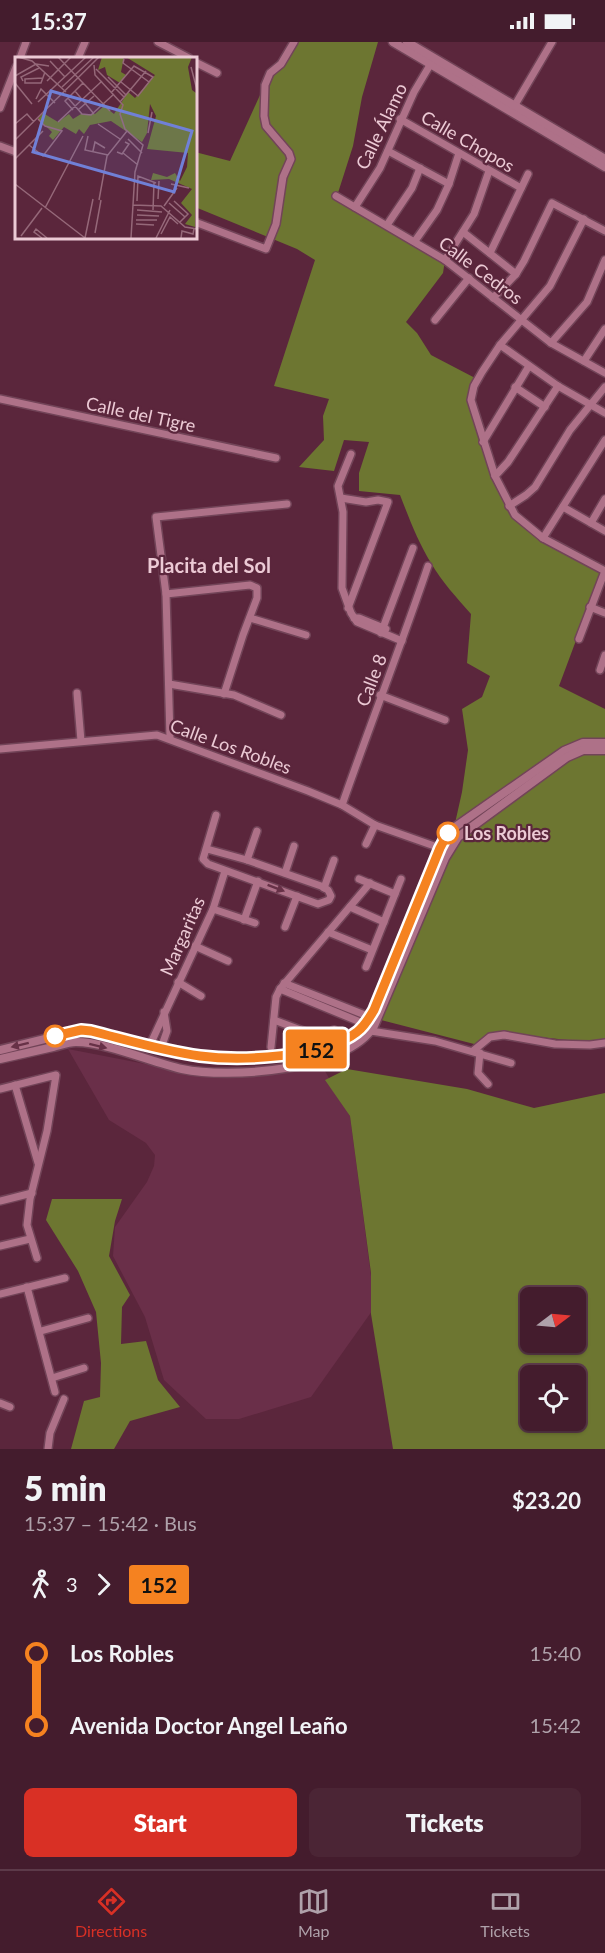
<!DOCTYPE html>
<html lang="en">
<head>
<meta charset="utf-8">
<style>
	:root { --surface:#441c2d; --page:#4b2535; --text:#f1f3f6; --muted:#afa1aa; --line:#5c3a49; --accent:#d93025 }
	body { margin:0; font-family:Lato,sans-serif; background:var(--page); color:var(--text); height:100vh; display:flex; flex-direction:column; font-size:22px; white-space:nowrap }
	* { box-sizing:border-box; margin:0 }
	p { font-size:20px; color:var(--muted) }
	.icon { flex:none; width:33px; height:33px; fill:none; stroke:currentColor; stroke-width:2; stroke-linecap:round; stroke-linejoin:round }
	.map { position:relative; height:1407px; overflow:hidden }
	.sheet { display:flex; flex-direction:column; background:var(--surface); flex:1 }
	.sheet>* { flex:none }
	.badge { padding:0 12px; border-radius:4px; font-size:21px; line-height:39px }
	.needle { width:39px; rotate:74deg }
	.tools { position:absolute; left:520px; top:1245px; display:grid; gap:12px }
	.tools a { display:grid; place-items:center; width:66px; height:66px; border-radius:9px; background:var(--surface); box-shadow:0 2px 4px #0004,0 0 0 2px var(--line); font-size:30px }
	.map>.badge { position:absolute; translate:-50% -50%; box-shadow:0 0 0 3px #fff }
	.legs { display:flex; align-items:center; gap:9px; height:66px; padding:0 24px; font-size:20px }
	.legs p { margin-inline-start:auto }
	.overview { display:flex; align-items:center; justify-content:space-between; height:102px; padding:0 24px }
	h1 { font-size:33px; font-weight:800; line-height:45px }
	.button { display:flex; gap:12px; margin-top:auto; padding:12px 24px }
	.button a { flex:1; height:69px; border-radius:9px; background:var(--accent); color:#fff; font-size:24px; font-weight:800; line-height:69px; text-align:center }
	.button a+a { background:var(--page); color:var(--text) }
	ul { padding:0 24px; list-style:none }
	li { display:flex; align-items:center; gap:21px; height:72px; font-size:22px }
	li i { display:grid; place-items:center; width:9px; height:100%; margin:0 8px; background:currentColor }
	li i::after { content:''; width:15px; height:15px; margin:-8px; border:4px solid; border-radius:50%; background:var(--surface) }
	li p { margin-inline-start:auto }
	li:first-child i { background:linear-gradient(#0000 50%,currentColor 0) }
	li:last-child i { background:linear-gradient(currentColor 50%,#0000 0) }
	.status { display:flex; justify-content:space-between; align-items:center; height:42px; padding:0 30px; background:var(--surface); direction:ltr }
	.status svg { height:16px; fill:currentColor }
	.dock { display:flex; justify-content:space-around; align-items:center; height:84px; border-top:2px solid var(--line); background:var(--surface); font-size:16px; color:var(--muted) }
	.dock a { display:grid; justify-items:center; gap:3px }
	.dock .active { color:var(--accent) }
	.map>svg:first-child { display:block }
	.built { fill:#6a2f49 }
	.forest { fill:#6d7631; fill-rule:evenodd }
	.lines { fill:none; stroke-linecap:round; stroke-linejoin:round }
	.minor-casing { stroke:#724458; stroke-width:10 }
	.tertiary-casing { stroke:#724458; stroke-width:11 }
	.minor { stroke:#ae7188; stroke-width:7 }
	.tertiary { stroke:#ae7188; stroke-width:8 }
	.oneway { fill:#673147 }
	.line-1-casing { stroke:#fff; stroke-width:14 }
	.line-1 { stroke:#f58220; stroke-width:9 }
	.stop-1-dot { fill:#fff; stroke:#f58220; stroke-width:3 }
	.labels { text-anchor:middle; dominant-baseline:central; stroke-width:4.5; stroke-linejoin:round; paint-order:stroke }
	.street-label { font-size:18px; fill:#eccad5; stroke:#5b263c }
	.stop-label { font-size:18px; font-weight:bold; fill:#eccad5; stroke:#5b263c; text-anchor:start }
	.neighbourhood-label { font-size:20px; font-weight:bold; fill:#eccad5; stroke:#5b263c }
	.inset-road { fill:none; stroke:#956879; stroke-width:1.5 }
	.view { fill:#7080d7; fill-opacity:0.15; stroke:#7080d7; stroke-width:3 }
	.inset-edge { fill:none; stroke:#eccad5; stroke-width:3 }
</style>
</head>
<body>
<div class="status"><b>15:37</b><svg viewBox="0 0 49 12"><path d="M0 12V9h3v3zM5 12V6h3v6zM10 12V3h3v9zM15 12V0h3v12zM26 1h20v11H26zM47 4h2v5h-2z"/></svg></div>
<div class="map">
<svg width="605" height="1407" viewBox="0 0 605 1407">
	<rect width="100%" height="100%" fill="#5b263c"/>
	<polygon class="built" points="68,1007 202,1033 320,1020 350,1074 371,1234 372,1269 311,1355 239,1377 206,1377 164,1338 145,1275 113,1214 115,1185 147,1140 154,1124 155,1113 146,1101 109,1078"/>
	<g class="forest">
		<path d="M294,0H378L362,55L353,104L337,154L445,218L443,231L406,280L417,291L431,313L477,337L472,350L495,434L520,478L605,529L587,569L559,644L605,667V998L587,1000L501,991L478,1003L381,978L447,817L462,750L468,708L462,667L482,655L490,634L467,621L471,572C457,556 442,540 431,521C418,500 409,476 400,453L359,449V431L369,400L344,398L334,429L299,425L324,398L323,374L329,357L274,344L315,218L297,207L195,165V110L230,119L270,31Z"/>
		<path d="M347,1027L467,1047L534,1066L605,1051V1407H393L371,1272V1231L350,1074L325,1038ZM531,1256H576V1300H531ZM531,1334H576V1378H531Z"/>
		<polygon points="52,1157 122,1157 115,1179 109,1214 130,1253 122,1265 121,1302 146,1299 158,1338 180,1365 130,1379 114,1407 71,1407 84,1359 100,1355 101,1321 96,1270 78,1229 46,1178"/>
	</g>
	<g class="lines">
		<defs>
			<g id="minor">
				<polyline points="158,0 189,16"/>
				<polyline points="20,16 26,0"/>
				<polyline points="78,16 85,0"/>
				<polyline points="195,20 217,31"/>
				<polyline points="0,66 16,25"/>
				<polyline points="512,68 552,0"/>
				<polyline points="400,77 521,146"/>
				<polyline points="0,104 16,110"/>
				<polyline points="388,109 449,142"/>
				<polyline points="336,154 445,218 551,301 605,331"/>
				<polyline points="355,165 380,126 414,50 433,18"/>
				<polyline points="584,177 550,244 500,303 482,330 474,344 471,358 495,434 515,473 543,496 605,529"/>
				<polyline points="195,180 266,207 276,182 283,135 291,117 289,111 266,84 264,74 265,43 270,31 281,22 294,0"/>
				<polyline points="387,183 412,146 420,126"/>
				<polyline points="463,190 516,232"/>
				<polyline points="415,199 437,168 449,142 459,111"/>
				<polyline points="490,211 528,132"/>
				<polyline points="445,218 474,172 489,129"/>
				<polyline points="493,256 516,232 524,219 552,161 605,189"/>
				<polyline points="435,278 469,236"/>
				<polyline points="551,301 587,260 605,218"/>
				<polyline points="500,303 558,344 605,371"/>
				<polyline points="584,319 605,287"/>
				<polyline points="515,345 545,365"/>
				<polyline points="0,357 276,416"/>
				<polyline points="483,400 529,324"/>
				<polyline points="351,412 338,444 343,470 342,546 351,571 357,580 402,599"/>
				<polyline points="495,434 508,420 558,344"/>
				<polyline points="341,456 366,460 378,458 388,460 348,566"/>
				<polyline points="509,464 526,453 535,445 570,388 605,345"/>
				<polyline points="563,465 605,489"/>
				<polyline points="591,481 605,457"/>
				<polyline points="543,496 605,398"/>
				<polyline points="166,552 250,543 257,546 257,556 243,593 224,652"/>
				<polyline points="590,565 605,571"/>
				<polyline points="250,576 306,593"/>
				<polyline points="354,576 359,576 386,587"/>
				<polyline points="381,591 413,506"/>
				<polyline points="579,597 605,529"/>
				<polyline points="600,628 605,613"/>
				<polyline points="169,642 234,653 281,673"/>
				<polyline points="77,651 81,699"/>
				<polyline points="380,653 445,678"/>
				<polyline points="170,696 166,552 156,475 287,462"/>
				<polyline points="0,707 157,693 308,749 342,763 375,783 440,806"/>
				<path d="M342,763C370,683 401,604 428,524"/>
				<polyline points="366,802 375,783"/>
				<polyline points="207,807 247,818 321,844 328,848 331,854 329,858 318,862 208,822 203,817 216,773"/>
				<polyline points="247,818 257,789"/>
				<polyline points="285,831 294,804"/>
				<polyline points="359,837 395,852"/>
				<polyline points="324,846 334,818"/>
				<polyline points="350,865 384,880"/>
				<polyline points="213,867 255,881"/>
				<polyline points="244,878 258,839"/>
				<polyline points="285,885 297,854"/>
				<polyline points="328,890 372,908"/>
				<polyline points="195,904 228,919"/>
				<polyline points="366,925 401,837"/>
				<polyline points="178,940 201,954"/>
				<polyline points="284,941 370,975"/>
				<polyline points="280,947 365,982"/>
				<polyline points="274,978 322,996 334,988"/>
				<polyline points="371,989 435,999 511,1021"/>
				<polyline points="150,1003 213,867 225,829"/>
				<polyline points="271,1005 276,955 280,947 370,841"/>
				<polyline points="161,1006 167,989 164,970"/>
				<polyline points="473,1009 490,995 504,993 555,1002 590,1003 605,1001"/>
				<polyline points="480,1011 478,1031 488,1042"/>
				<polyline points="15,1043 38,1121"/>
				<polyline points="0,1047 56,1033 47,1089 30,1157 27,1183 37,1216"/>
				<polyline points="0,1159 32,1151"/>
				<polyline points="0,1204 30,1197"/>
				<polyline points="27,1245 55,1350"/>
				<polyline points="0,1252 65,1236"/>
				<polyline points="41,1289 88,1276"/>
				<polyline points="52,1336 84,1326"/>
				<polyline points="0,1361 10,1365"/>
				<polyline points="48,1407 50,1391 64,1357"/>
			</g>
			<g id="tertiary">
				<polyline points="393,0 605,125"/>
				<polyline points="407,0 605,117"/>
				<path d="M0,1008L81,988L91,989C127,998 163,1009 200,1014C242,1019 318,1016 354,992C363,986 369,977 374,968L440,806L448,790L564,709L583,701H605"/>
				<path d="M0,1017C18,1013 36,1009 53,1005C61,1003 68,1000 76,1000C106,1000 151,1020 182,1027C228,1037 347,1029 374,984L445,816L458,795L567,715L583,708H605"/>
			</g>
		</defs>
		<use href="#minor" class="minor-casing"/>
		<use href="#tertiary" class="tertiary-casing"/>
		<use href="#minor" class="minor"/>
		<use href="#tertiary" class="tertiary"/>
	</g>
	<defs><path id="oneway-solid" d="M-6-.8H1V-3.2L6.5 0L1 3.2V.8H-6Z" transform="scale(1.5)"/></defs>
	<g class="oneway">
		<use href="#oneway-solid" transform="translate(276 846) rotate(21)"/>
		<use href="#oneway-solid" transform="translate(20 1003) rotate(166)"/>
		<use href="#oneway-solid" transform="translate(98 1004) rotate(14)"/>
	</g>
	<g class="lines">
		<defs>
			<path id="line-1" d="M55,994L81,988L91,989C127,998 163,1009 200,1014C240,1019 324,1016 357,990C365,984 369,976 374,968L440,806L448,791"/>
		</defs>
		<use href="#line-1" class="line-1-casing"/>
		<use href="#line-1" class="line-1"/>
	</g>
	<g class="stop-1-dot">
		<circle cx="448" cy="791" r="10"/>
		<circle cx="55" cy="994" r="10"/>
	</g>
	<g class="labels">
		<g class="street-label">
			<text transform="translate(381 84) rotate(-64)">Calle Álamo</text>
			<text transform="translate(468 99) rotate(30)">Calle Chopos</text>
			<text transform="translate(481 228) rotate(37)">Calle Cedros</text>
			<text transform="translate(141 372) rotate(12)">Calle del Tigre</text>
			<text transform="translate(371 638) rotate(-69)">Calle 8</text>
			<text transform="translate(231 704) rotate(20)">Calle Los Robles</text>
			<text transform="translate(182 894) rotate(-66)">Margaritas</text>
		</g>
		<g class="stop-label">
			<text x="464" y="791">Los Robles</text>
		</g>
		<g class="neighbourhood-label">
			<text x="209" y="523">Placita del Sol</text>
		</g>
	</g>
	<g transform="translate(15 15)">
		<rect width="182" height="182" fill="#5b263c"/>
		<path d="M87,0H109L106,15L111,18L105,26L92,18L90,10L83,13ZM111,0H177L173,10L177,33L181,36L180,170L170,167L177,158L166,146L177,132L154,122L136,123L138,116L152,120L160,116L165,124L172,110L173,96L132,92L141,59L135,47L132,76L127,85L96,64L75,68L69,77L64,72L61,77L49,70L38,83L34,79L37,75L23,62L28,56L43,65L54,57L58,62L66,57H80L89,49L99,57L113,35L120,41L140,18Z" fill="#6d7631"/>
		<path class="inset-road" d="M3,0L17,4L51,35M43,0L95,54M109,2L108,6L134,25M35,4L50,20M79,8L80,18L108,48L105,57L110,72L128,88L120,115L116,181M176,10L182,33M81,12L109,40M0,19L21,7L34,9M93,20L111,38M28,21L10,22V26H26L30,15M8,24L6,20L24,11M32,24L56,0M0,26L17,47M47,30L79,0M60,34L79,57M96,36L119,9L138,20L123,39L106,25M53,41L67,57L76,58L99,37M21,42L26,32L40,46M23,45L71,0M105,45L131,14M58,53L50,44L68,26M63,53L79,39M43,65L87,24M0,67L12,57L19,65M83,67L105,82M133,76L137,55M73,79L70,93L93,98M113,82L127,96M0,83L84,0M14,88L28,99L47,74L30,69L23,62M78,94L80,85L90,91M102,95L107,97L114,87L110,85M108,96L123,108M0,102L28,74M0,127L70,181M156,127L174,131M143,142L144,124M84,143L92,99L112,74M122,144L123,119L141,126M159,144L173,157L165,165M154,146L170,160M118,148L146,149L170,170L182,172M149,149L162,131M30,151L68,79M122,153L147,155M138,153L139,126M122,158L144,159M121,163H142M121,167L139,168M80,176L86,143M146,177L155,160L163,167M6,179L27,151M27,181L19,175L21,172L32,181M70,181L78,142M141,181L155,153M166,181L167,174L178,177L179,172"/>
		<path class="view" d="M36,34L177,74L159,135L18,95Z"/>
		<rect width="182" height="182" class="inset-edge"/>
	</g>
</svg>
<div class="tools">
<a><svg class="needle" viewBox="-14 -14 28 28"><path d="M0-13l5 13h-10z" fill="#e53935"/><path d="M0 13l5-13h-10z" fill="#afa1aa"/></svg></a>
<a><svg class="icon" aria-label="locate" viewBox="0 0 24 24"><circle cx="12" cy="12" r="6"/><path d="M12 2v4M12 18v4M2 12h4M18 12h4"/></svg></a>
</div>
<b class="badge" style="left:316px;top:1007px;background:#f58220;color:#111">152</b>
</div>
<section class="sheet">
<div class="overview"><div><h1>5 min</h1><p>15:37 – 15:42 · Bus</p></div><b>$23.20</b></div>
<div class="legs"><svg class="icon" aria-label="walk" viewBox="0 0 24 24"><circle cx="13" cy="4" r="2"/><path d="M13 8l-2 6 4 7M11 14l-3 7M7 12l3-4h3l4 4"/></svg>3<svg class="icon" aria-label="forward" viewBox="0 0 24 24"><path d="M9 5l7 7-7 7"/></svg><b class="badge" style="background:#f58220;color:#111">152</b></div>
<ul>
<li><i style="color:#f58220"></i><b>Los Robles</b><p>15:40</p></li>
<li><i style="color:#f58220"></i><b>Avenida Doctor Angel Leaño</b><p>15:42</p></li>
</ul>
<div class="button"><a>Start</a><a>Tickets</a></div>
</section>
<nav class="dock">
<a class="active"><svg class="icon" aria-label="directions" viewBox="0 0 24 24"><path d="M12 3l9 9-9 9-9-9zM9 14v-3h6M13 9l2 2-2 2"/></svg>Directions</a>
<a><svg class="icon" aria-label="map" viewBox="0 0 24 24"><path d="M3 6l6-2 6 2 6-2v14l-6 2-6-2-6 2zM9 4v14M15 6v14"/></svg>Map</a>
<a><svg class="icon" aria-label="tickets" viewBox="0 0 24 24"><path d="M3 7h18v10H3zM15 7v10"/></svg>Tickets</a>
</nav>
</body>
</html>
